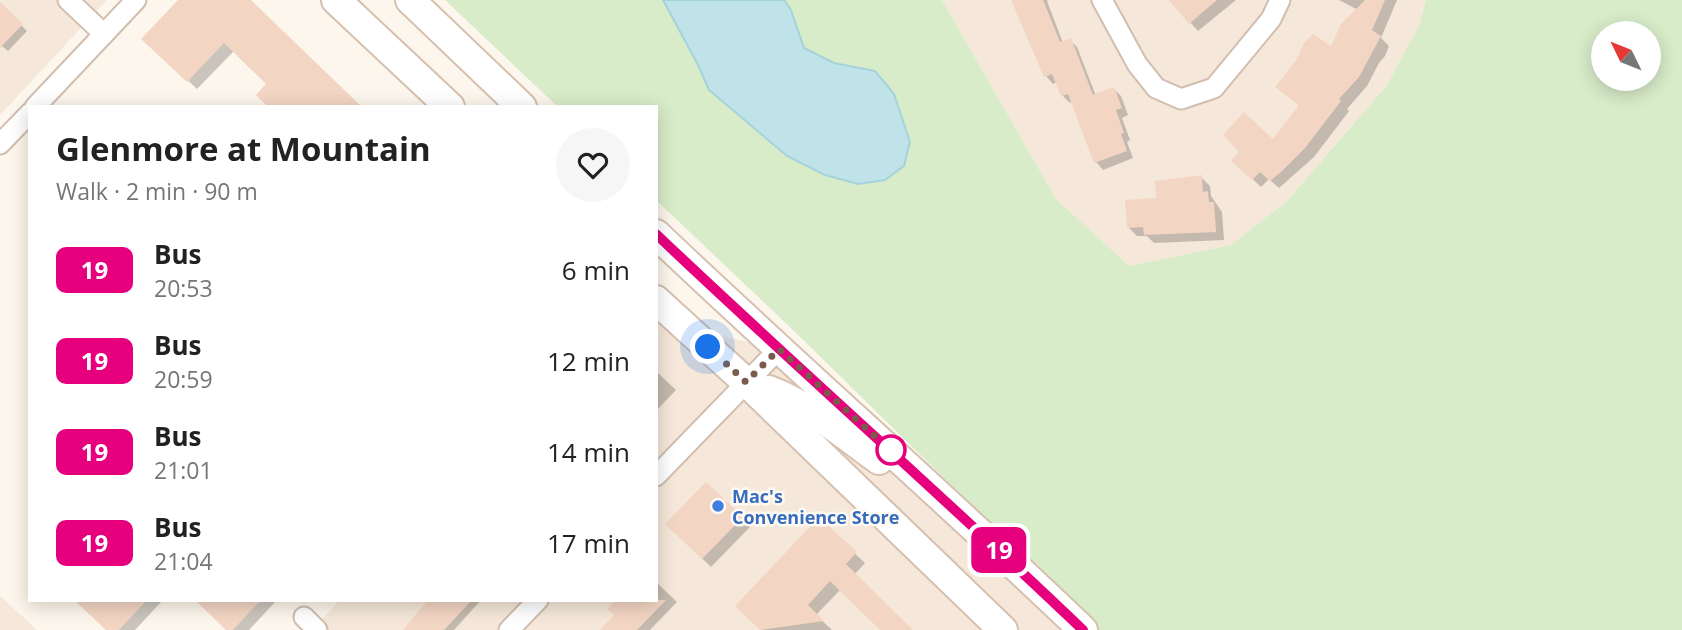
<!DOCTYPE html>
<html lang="en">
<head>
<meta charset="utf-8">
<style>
	:root { --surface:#fff; --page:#f6f6f6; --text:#222; --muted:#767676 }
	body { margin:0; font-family:"Open Sans",sans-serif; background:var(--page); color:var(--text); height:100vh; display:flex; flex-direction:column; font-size:26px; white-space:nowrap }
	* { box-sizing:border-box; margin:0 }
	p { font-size:23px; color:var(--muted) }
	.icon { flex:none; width:38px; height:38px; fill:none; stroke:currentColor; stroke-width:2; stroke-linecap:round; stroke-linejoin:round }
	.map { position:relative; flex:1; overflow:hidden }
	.details { position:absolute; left:28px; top:105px; width:630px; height:497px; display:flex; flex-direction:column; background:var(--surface); border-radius:0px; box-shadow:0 4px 18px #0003 }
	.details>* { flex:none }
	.badge { padding:0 14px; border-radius:10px; font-size:24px; line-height:46px }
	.needle { width:46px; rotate:313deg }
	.controls { position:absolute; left:1591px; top:21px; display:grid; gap:14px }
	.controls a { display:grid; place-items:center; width:70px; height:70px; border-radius:50%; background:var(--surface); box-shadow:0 4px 18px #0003; font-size:35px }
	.you { position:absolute; width:35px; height:35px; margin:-18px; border:5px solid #fff; border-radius:50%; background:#1a73e8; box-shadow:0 0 0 10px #1a73e833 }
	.map>.badge { position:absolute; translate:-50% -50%; box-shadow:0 0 0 4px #fff }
	.round { display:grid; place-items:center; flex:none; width:74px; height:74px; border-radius:37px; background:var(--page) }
	.headline { display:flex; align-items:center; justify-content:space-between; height:119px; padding:0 28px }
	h1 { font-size:33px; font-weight:700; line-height:52px }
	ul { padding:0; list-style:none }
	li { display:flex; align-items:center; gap:21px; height:91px; padding:0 28px }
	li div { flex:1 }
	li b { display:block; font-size:26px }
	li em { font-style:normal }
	li .badge { min-width:77px; font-weight:700; text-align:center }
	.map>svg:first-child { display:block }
	.residential { fill:#f5e8da }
	.green { fill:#d8ecc9; fill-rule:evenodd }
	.water { fill:#bfe3e8; stroke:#a5d3da; stroke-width:2 }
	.shadow { fill:#0003 }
	.building { fill:#f3d5c3 }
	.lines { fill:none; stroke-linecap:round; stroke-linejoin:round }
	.minor-casing { stroke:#d1beb0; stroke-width:23 }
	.secondary-casing { stroke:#d6c0b0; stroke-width:32 }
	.minor { stroke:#fff; stroke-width:19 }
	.secondary { stroke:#fff; stroke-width:28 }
	.line-casing { stroke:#fff; stroke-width:16 }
	.line { stroke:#e6007e; stroke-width:10 }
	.walk { stroke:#7a5c4d; stroke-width:7; stroke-dasharray:0 12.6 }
	.stop-dot { fill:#fff; stroke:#e6007e; stroke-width:3.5 }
	.shop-dot { fill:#3f7fe0; stroke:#fffaf3; stroke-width:2.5 }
	.labels { text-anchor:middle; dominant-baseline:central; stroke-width:5; stroke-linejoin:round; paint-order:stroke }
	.shop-label { font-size:18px; font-weight:bold; fill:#366cbe; stroke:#fffaf3; text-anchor:start }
</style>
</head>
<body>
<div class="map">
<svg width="1682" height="630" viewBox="0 0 1682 630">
	<rect width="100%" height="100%" fill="#fdf6ec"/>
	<g class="residential">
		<polygon points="0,0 107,0 0,115"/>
		<polygon points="942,0 1426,0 1419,25 1387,85 1287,201 1231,245 1128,266 1056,199"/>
		<polygon points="656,321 779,349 1079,630 311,630 340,600 656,600"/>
		<polygon points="0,596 37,630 0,630"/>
	</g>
	<path class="green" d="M445,0H942L1056,199L1129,266L1231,245L1287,201L1387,85L1419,25L1426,0H1682V630H1099L793,330L656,200V107H558ZM1603,33H1648V79H1603Z"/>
	<polygon class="water" points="663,0 784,0 791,10 804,48 834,63 875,71 894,94 910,142 904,166 885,180 858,184 825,175 787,156 709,90 698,65"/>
	<g class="shadow">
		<polygon points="181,0 249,0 268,84 234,51 197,89 144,39"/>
		<polygon points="1014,0 1048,0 1047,1 1063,43 1070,40 1077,47 1096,96 1114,89 1121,96 1128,115 1122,118 1130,140 1127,142 1133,158 1103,170 1096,162 1072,102 1070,103 1062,95 1057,82 1053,84 1046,76"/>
		<polygon points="1171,0 1236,0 1198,31"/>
		<polygon points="1339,0 1397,0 1381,38 1389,46 1385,56 1379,63 1367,86 1347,109 1349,111 1314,157 1279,188 1269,179 1261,187 1234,161 1273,142 1300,106 1277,87 1331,48 1358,10"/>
		<polygon points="0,4 27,31 8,51 2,46 0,47"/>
		<polygon points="1201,177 1210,186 1211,196 1222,212 1224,240 1154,243 1147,236 1137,236 1129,228 1158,200"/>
		<polygon points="656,371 676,390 656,411"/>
		<polygon points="706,484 750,527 711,567 667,524"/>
		<polygon points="819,520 865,563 854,575 910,630 883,630 841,589 816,615 832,630 762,630 738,606"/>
		<polygon points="656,582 677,602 650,630 602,630 616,615 656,600"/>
		<polygon points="76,600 163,600 135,630 108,630"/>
		<polygon points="197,600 277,600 249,630 228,630"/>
		<polygon points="431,600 481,600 454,630 404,630"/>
	</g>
	<g class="building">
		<polygon points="178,0 251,0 362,107 268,107 256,95 266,84 224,43 187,82 141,39"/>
		<polygon points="1011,0 1043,0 1060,42 1071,38 1093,95 1114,87 1122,108 1116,110 1124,133 1121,134 1127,151 1094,163 1068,94 1061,96 1052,74 1044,77"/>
		<polygon points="1169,0 1217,0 1189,24"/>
		<polygon points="1365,0 1385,0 1372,30 1381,36 1359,77 1339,99 1341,101 1305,148 1281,172 1270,181 1260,172 1252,180 1231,161 1239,152 1223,135 1244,112 1273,139 1299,105 1275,87 1297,59 1304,43 1313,34 1331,46 1341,24"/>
		<polygon points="0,2 23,24 0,48"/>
		<polygon points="1202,175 1203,192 1208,191 1209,202 1214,202 1216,232 1144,235 1143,227 1127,228 1125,200 1156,198 1155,181"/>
		<polygon points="706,482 743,517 702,559 665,524"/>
		<polygon points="819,517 857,552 846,564 913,630 880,630 830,581 808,605 824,621 760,630 735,606"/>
		<polygon points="74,600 147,600 119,630 106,630"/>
		<polygon points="195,600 261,600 233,630 226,630"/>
		<polygon points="428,600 472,600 444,630 403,630"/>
		<polygon points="616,600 666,600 637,630 600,630 614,615 607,609"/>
	</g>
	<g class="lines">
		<defs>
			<g id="minor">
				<polyline points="68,0 104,34"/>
				<polyline points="1102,0 1137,64 1156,88 1181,99 1214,88 1271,19 1280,0"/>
				<polyline points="35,107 136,0"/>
				<polyline points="0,144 30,113"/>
				<polyline points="656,476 779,349"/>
				<polyline points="304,617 317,630"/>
				<polyline points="509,630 538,600"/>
			</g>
			<g id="secondary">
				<polyline points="336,0 450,107"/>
				<polyline points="410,0 522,107"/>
				<path d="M656,234C797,368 943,496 1083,630"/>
				<polyline points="656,300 746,382 1003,630"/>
				<path d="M769,390C809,405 844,435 879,460"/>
			</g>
		</defs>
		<use href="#minor" class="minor-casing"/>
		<use href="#secondary" class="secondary-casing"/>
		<use href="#minor" class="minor"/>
		<use href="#secondary" class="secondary"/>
	</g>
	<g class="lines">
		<defs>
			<path id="line" d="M656,234C797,368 943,496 1083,630"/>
		</defs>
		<use href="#line" class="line-casing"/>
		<use href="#line" class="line"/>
		<polyline class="walk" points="708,347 746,382 779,349 900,459 891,450"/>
	</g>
	<circle class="stop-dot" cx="891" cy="450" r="14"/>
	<circle class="shop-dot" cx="718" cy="506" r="7"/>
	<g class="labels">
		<g class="shop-label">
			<text x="732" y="496">Mac's<tspan x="732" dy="21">Convenience Store</tspan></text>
		</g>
	</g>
</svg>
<div class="controls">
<a><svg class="needle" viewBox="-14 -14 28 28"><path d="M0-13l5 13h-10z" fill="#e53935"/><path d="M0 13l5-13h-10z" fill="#767676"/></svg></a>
</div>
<div class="you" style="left:708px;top:347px"></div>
<b class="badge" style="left:999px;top:550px;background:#e6007e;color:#fff">19</b>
<section class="details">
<div class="headline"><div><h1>Glenmore at Mountain</h1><p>Walk · 2 min · 90 m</p></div><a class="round"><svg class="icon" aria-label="heart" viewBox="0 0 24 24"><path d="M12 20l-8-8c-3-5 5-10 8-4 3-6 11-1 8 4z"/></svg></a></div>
<ul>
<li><span class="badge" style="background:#e6007e;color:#fff">19</span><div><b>Bus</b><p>20:53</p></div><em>6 min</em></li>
<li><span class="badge" style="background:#e6007e;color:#fff">19</span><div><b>Bus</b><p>20:59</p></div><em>12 min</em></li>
<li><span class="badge" style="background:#e6007e;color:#fff">19</span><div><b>Bus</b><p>21:01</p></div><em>14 min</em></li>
<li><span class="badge" style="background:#e6007e;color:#fff">19</span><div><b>Bus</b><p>21:04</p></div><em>17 min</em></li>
</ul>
</section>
</div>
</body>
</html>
